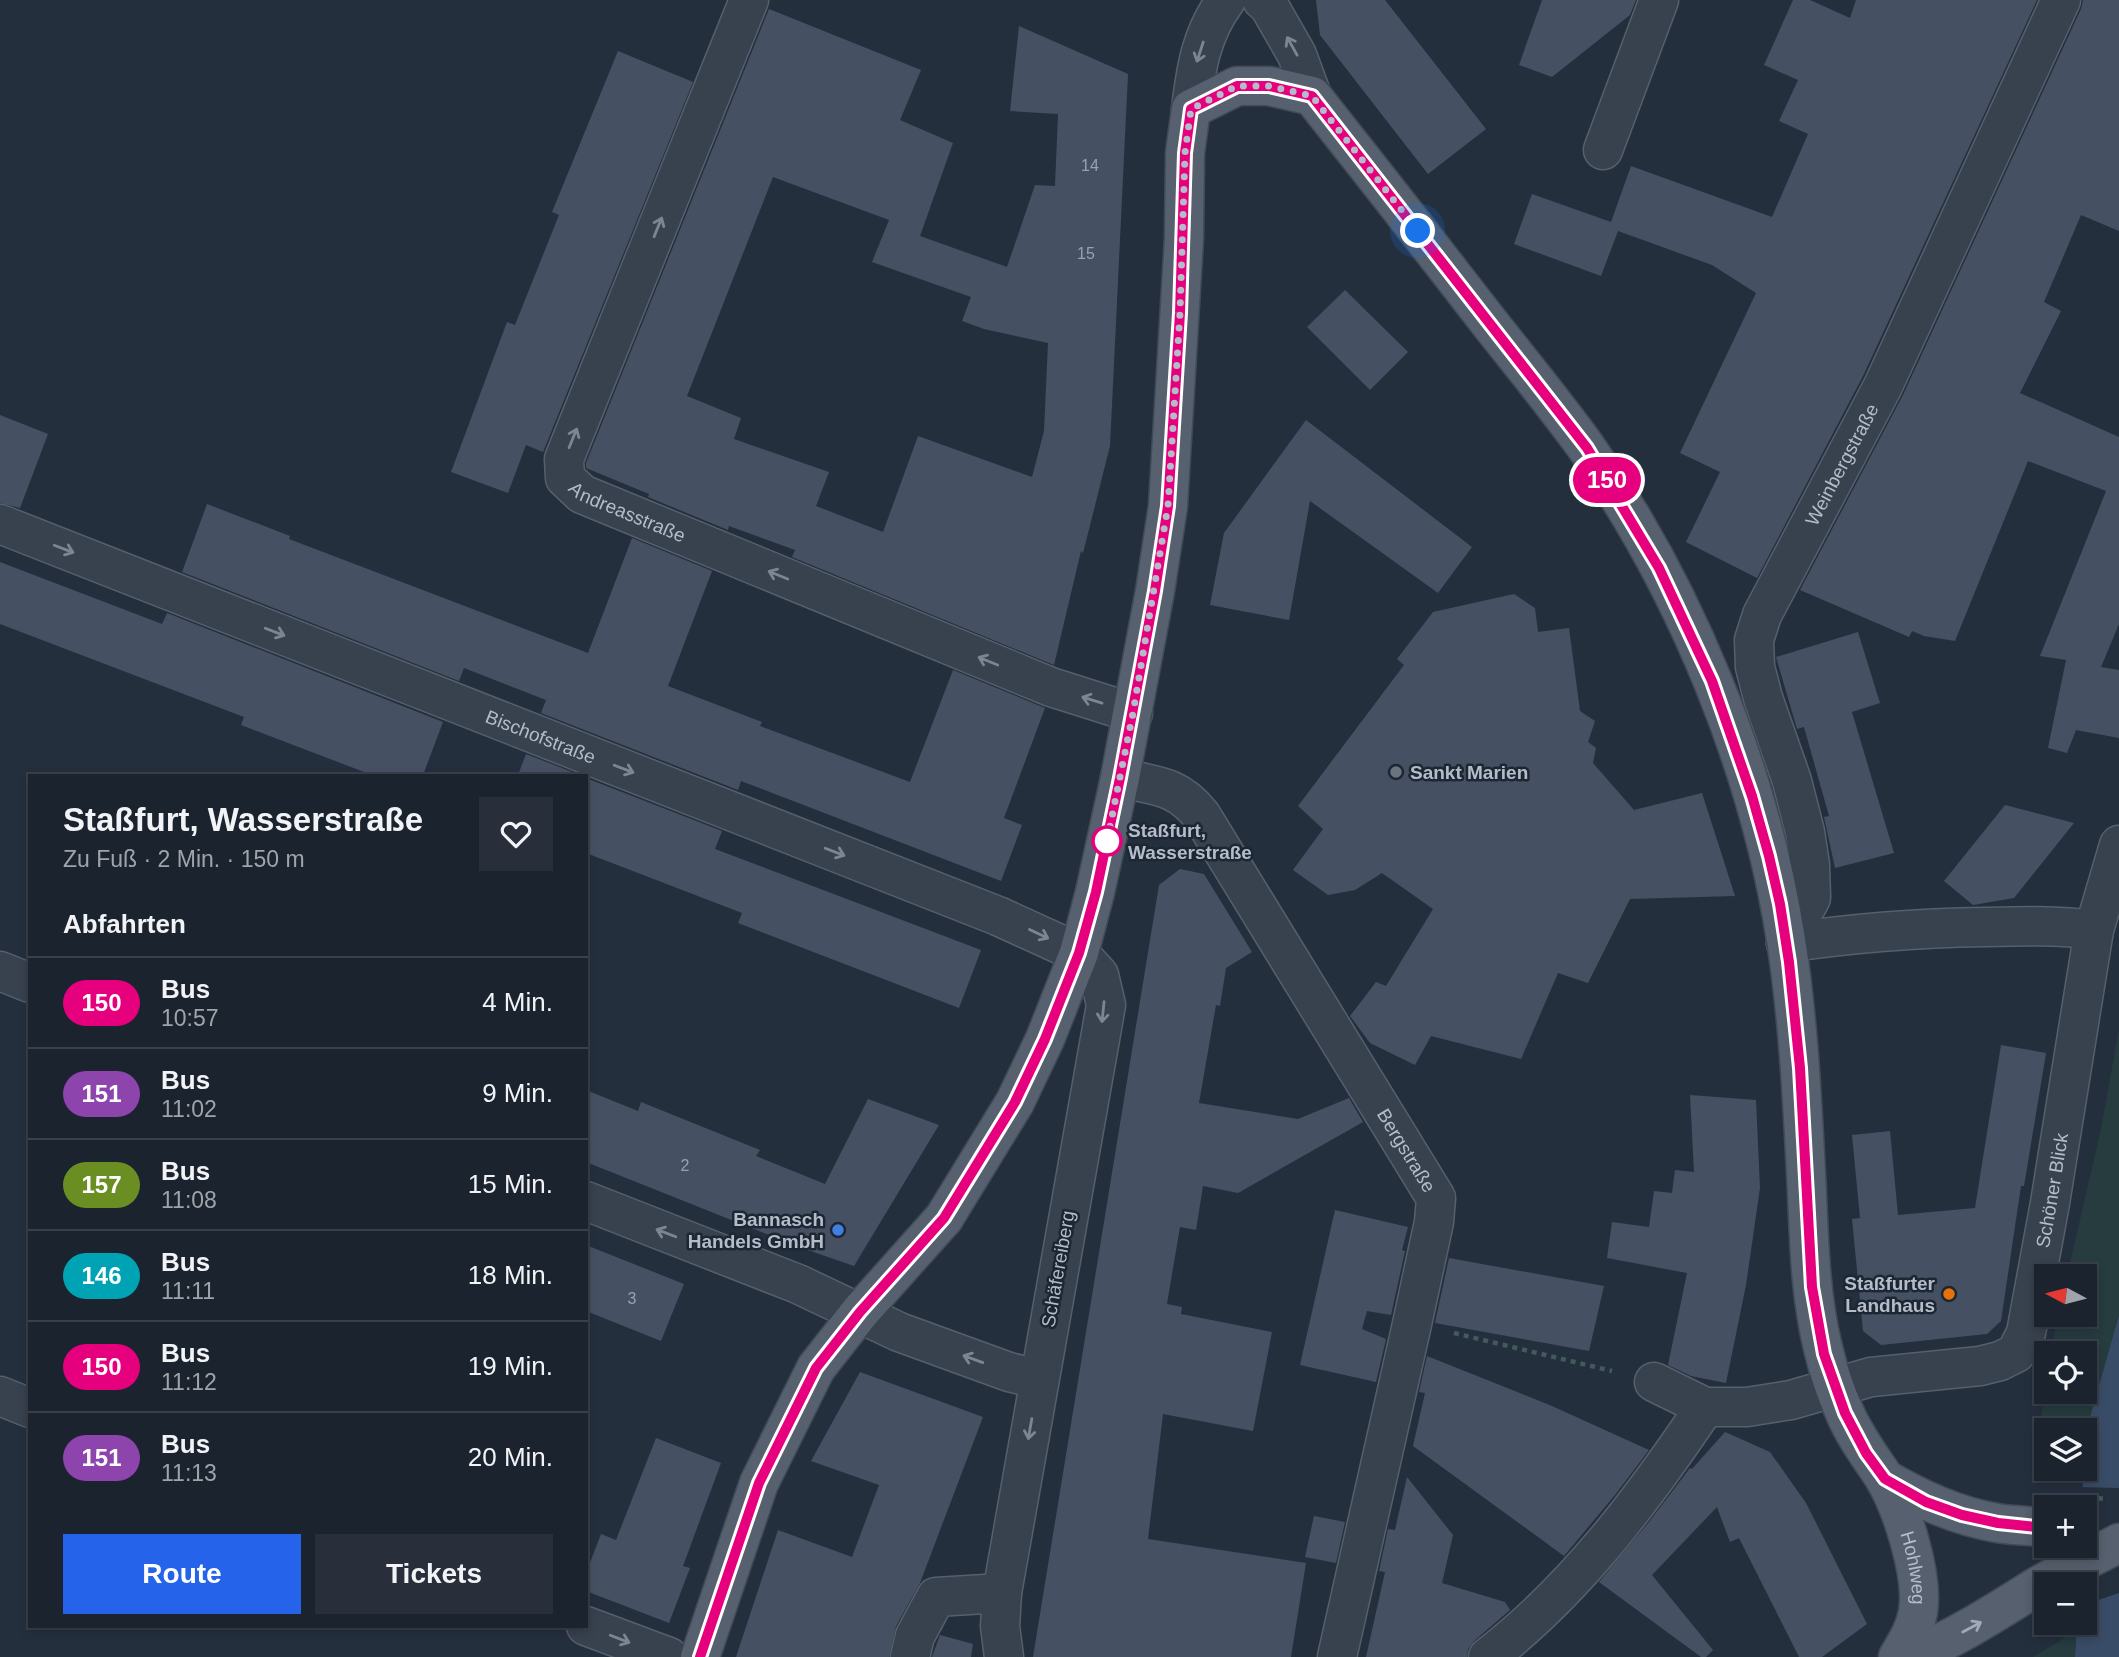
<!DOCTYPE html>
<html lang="de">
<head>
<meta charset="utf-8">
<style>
	:root { --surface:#1b232e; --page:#282f3a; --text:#f1f3f6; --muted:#a0a4aa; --line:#39404a; --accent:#2563eb }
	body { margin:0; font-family:Helvetica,sans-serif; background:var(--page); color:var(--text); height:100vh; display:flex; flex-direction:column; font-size:26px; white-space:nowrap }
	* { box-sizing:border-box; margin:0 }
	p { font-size:23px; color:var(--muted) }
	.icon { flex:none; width:38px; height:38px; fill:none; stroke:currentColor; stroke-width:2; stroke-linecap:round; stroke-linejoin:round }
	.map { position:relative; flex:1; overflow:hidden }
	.sheet { position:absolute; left:28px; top:774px; width:560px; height:854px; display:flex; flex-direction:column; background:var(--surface); border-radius:0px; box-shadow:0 4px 10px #0003,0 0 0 2px var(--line) }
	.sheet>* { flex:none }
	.badge { padding:0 14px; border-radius:23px; font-size:24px; line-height:46px }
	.needle { width:46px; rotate:277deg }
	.buttons { position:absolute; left:2034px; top:1264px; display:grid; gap:14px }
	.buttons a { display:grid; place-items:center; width:63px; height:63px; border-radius:0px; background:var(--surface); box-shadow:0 4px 10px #0003,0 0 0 2px var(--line); font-size:35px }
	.you { position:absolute; width:35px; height:35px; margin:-18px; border:5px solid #fff; border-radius:50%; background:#1a73e8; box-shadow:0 0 0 10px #1a73e833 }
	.map>.badge { position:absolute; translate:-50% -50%; box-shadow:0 0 0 4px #fff }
	h2 { padding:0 35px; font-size:26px; line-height:63px }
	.round { display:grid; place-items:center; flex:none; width:74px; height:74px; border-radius:0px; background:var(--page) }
	.summary { display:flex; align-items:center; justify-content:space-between; height:119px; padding:0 35px }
	h1 { font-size:33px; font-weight:700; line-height:52px }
	.action { display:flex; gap:14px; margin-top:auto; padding:14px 35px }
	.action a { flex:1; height:80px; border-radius:0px; background:var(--accent); color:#fff; font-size:28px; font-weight:700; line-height:80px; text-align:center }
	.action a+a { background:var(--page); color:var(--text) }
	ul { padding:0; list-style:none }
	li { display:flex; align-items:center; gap:21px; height:91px; padding:0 35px; border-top:2px solid var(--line) }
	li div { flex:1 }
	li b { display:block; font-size:26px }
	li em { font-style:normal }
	li .badge { min-width:77px; font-weight:700; text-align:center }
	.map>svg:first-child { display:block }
	.green { fill:#263c3f }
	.water { fill:#394c67 }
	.pier { fill:#242f3e }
	.building { fill:#455162; fill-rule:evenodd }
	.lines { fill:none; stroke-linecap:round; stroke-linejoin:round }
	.minor-casing { stroke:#565f6c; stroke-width:41 }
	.major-casing { stroke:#414a57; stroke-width:41 }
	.path { stroke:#44595c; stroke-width:4.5; stroke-dasharray:5 5; stroke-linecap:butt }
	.minor { stroke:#38414e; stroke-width:38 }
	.major { stroke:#56606e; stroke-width:38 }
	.oneway { stroke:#7c8592 }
	.oneway2 { stroke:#a1aab7 }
	.line-casing { stroke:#fff; stroke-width:16 }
	.line { stroke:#e6007e; stroke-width:10 }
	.walk { stroke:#b4bcc9; stroke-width:7; stroke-dasharray:0 12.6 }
	.worship-dot { fill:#6b7280; stroke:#1d2633; stroke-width:2.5 }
	.stop-dot { fill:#fff; stroke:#e6007e; stroke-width:3.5 }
	.shop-dot { fill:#3f7fe0; stroke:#1d2633; stroke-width:2.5 }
	.food-dot { fill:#e8710a; stroke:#1d2633; stroke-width:2.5 }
	.labels { text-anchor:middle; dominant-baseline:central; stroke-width:5; stroke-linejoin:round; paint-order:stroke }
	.number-label { font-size:16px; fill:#98a1af }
	.street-label { font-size:19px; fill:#b4bcc9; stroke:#1d2633 }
	.poi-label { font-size:19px; font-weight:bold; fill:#b4bcc9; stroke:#1d2633; text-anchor:end }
	.stop-label { font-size:19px; font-weight:bold; fill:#b4bcc9; stroke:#1d2633; text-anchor:start }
</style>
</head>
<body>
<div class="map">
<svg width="2119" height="1657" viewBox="0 0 2119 1657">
	<rect width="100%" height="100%" fill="#242f3e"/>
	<g class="green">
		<polygon points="2119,1029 2119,1315 2084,1438 2084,1430 2046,1430 2046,1445 2036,1447 2046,1386 2046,1391 2084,1391 2084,1353 2051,1353 2058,1314 2084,1314 2084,1276 2067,1276 2101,1129"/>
		<polygon points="2076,1631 2075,1657 2033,1657"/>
	</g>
	<polygon class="water" points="2119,1315 2119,1657 2075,1657 2077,1622 2084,1622 2084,1507 2082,1507 2084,1438"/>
	<polygon class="pier" points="2079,1487 2119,1488 2119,1593 2084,1605 2084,1584 2075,1584 2084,1545 2084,1507 2078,1507"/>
	<g class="building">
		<polygon points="1316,0 1385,0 1486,129 1428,174 1320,35"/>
		<polygon points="1542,0 1636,0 1630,15 1552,77 1519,65"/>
		<polygon points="1793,0 1810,0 1850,18 1856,0 2037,0 1863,376 1757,578 1686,542 1720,472 1680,453 1756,293 1712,265 1618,231 1601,276 1514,244 1532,194 1611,222 1631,166 1772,217 1808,134 1779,121 1798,80 1764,65"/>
		<polygon points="2083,0 2119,0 2119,231 2081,215 2044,302 2061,311 2020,393 2119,437 2119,624 2101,667 2119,670 2119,738 2076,730 2067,753 2048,748 2066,660 2040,656 2106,491 2028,461 1955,641 1924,636 1912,631 1909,637 1800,590 1903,395 2081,9"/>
		<path d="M769,9L921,70L900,120L953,143L920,236L1007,267L1035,185L1055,186L1058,114L1010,111L1019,26L1128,74L1110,446L1083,553L1081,551L1054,665L792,557L795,550L729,526L728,530L648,497L649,494L586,468V463ZM773,177L889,220L872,262L971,297L962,321L984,329L1048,343L1044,431L1032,477L918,436L883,532L816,506L829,472L734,439L741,418L687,396Z"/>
		<polygon points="618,51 693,82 543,452 526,445 508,493 451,472 507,322 515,325 559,215 552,212"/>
		<polygon points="1345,290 1408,352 1370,390 1307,327"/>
		<polygon points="0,415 48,434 20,508 0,503"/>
		<polygon points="1306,420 1472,547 1438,593 1310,501 1289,620 1210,605 1224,533"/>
		<polygon points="207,504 290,536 289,539 588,653 632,538 712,571 668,686 762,722 760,726 910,782 953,670 1045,708 1004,818 1022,825 1001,881 741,781 738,790 541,713 546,700 464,668 459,681 182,572"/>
		<polygon points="0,562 162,624 167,613 443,722 423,775 372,775 241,725 244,717 0,624"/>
		<polygon points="1514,594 1535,608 1538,632 1569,628 1580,711 1595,721 1588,742 1596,748 1593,763 1634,810 1702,793 1735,896 1630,899 1588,983 1558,973 1521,1059 1431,1036 1415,1065 1370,1043 1350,1016 1376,982 1386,986 1433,909 1382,873 1355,890 1328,895 1293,870 1323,829 1298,806 1404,665 1397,659 1433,612"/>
		<polygon points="1858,632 1880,703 1852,712 1894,853 1835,868 1824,817 1829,816 1804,727 1797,729 1776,657"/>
		<polygon points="526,754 580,775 518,775"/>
		<polygon points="586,778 722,831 715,849 981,950 959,1008 738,923 742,913 586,853"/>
		<polygon points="2005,805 2074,823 2014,898 1973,905 1944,881"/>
		<polygon points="1180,869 1204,874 1252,952 1226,968 1220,1006 1216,1005 1199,1103 1298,1119 1349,1098 1363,1122 1238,1193 1203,1186 1196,1230 1180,1227 1167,1304 1182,1307 1181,1314 1272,1332 1253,1431 1163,1414 1148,1539 1306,1563 1291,1657 1033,1657 1159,885"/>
		<polygon points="2001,1045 2046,1053 2024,1186 2021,1186 2001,1321 1987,1334 1881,1345 1863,1331 1852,1219 1860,1218 1852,1135 1890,1131 1898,1215 1975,1208"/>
		<polygon points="586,1090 638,1111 641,1102 760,1150 756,1156 825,1184 868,1099 939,1125 854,1266 799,1247 586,1162"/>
		<polygon points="1690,1095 1756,1100 1760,1188 1746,1285 1726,1383 1691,1376 1668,1365 1687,1273 1607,1258 1612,1222 1649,1227 1654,1191 1672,1193 1675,1170 1694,1172"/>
		<polygon points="1335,1210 1408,1227 1402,1250 1405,1251 1391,1315 1367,1311 1362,1329 1386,1339 1376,1382 1300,1365"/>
		<polygon points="586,1245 684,1284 661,1341 586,1311"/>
		<polygon points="1449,1258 1604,1286 1589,1351 1435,1323"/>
		<polygon points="1427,1356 1552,1406 1649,1450 1615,1495 1564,1556 1413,1446 1425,1393 1419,1392"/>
		<polygon points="860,1372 983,1417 920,1583 896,1626 889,1657 736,1657 778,1530 852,1557 879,1485 811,1461"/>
		<polygon points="1725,1432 1770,1452 1806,1503 1867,1624 1822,1657 1799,1657 1739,1538 1730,1542 1717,1507 1652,1575 1713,1650 1706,1657 1701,1657 1599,1582 1649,1522 1690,1468 1692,1469"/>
		<polygon points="656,1438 721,1463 683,1566 690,1568 669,1623 586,1591 586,1573 601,1534 616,1540"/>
		<polygon points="1407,1477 1453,1535 1442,1583 1505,1602 1510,1610 1474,1641 1468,1649 1467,1657 1366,1657 1385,1572 1379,1571 1388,1529 1395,1530"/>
		<polygon points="1314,1516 1345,1522 1336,1563 1305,1557"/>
		<polygon points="940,1635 973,1644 971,1657 932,1657"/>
	</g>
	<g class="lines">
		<defs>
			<g id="minor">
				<path id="s1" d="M749,0L564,459L565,478L582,494L1051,687L1133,713"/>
				<polyline points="1262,0 1269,6 1297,55 1312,96"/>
				<path d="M1191,109C1196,68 1201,34 1226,0"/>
				<polyline points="1603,150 1659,0"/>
				<path id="s2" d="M0,524L998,916L1079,953L1099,975L1106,1005L1002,1593L1000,1626L1004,1657"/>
				<path id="s3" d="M1120,778C1156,786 1177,785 1201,815L1436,1198L1434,1222L1412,1324L1337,1657"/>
				<path id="s4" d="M1786,943L1811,898L1810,865L1805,832L1792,781L1763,698L1755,667L1754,640L1762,615L1883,386L2061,0"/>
				<path d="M1786,943C1852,933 1919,928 1986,927C2022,926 2058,925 2094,930"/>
				<polyline points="0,971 30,983"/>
				<polyline points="586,1201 798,1284 899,1332 1009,1372 1038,1379"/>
				<path id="s5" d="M1654,1382L1705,1407H1747L1791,1400L1871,1377L1980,1366L2000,1361L2016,1353L2026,1333L2050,1203L2094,930L2119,845"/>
				<polyline points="0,1396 30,1408"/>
				<polyline points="586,1626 669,1657"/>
				<polyline points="910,1657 915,1636 936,1597 1002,1593"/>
				<path d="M1488,1657C1576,1589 1643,1499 1705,1407"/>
			</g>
			<g id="major">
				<path d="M1885,1479C1920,1499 1956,1516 1997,1523C2013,1526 2029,1525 2046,1528"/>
				<path id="s6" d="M700,1657L759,1483L816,1368L860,1312L944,1218L1015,1102L1045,1039L1079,953L1095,892L1120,778L1155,591L1168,506L1184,238L1185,153L1191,109L1237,86H1269L1312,96L1349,143C1396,202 1442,262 1488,321C1521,363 1555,404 1586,447C1686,590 1759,768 1786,940C1798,1017 1802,1095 1806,1173C1809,1232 1809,1291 1823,1348C1828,1369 1835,1391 1844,1411C1854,1435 1869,1455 1883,1476C1902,1507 1924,1576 1918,1612C1915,1629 1907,1642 1898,1657"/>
				<path d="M1910,1657C1954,1639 1993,1614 2033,1589C2060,1572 2091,1558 2119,1543"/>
			</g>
		</defs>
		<use href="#minor" class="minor-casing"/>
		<use href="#major" class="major-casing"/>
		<g class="path">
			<polyline points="1454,1333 1612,1371"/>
			<polyline points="2078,1497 2108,1499"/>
		</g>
		<use href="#minor" class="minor"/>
		<use href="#major" class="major"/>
	</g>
	<defs><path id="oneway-shaft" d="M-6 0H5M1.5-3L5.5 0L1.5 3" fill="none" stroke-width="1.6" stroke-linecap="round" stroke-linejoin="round" transform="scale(1.75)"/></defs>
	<g class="oneway">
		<use href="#oneway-shaft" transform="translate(1292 46) rotate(-119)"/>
		<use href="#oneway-shaft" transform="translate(1200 52) rotate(108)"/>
		<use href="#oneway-shaft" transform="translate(658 227) rotate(-68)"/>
		<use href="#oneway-shaft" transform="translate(573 438) rotate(-68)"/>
		<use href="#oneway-shaft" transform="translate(64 549) rotate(21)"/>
		<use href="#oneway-shaft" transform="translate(778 575) rotate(-158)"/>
		<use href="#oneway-shaft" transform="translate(275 632) rotate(21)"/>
		<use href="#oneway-shaft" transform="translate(988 661) rotate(-158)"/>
		<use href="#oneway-shaft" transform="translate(1092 700) rotate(-163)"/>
		<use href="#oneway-shaft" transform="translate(624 769) rotate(21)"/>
		<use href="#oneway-shaft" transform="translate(835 852) rotate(21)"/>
		<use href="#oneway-shaft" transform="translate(1039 934) rotate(25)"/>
		<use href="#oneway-shaft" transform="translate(1103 1012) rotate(96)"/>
		<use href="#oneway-shaft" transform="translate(666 1233) rotate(-159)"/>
		<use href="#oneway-shaft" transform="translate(973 1359) rotate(-160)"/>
		<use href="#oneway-shaft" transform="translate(1030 1429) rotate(100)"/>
		<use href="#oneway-shaft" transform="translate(620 1639) rotate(21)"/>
	</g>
	<use class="oneway2" href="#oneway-shaft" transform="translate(1972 1627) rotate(-28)"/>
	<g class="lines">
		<defs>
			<polyline id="line" points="700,1657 759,1483 816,1368 860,1312 944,1218 1015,1102 1045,1039 1079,953 1096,892 1120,778 1155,591 1168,506 1180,313 1185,153 1191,109 1237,86 1269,86 1312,96 1587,448 1659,568 1712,681 1752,796 1769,856 1780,904 1789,962 1800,1068 1812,1287 1824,1354 1845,1413 1866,1453 1885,1479 1926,1502 1962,1515 1998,1523 2046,1528"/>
		</defs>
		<use href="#line" class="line-casing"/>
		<use href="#line" class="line"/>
		<polyline class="walk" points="1107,841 1106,846 1133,713 1168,506 1180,313 1185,153 1191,109 1237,86 1269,86 1312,96 1418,231"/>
	</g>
	<circle class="worship-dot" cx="1396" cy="772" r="7"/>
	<circle class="stop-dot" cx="1107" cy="841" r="14"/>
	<circle class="shop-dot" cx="838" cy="1230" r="7"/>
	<circle class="food-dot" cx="1949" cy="1294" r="7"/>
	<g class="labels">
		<g class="number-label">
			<text x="1090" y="165">14</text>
			<text x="1086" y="253">15</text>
			<text x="685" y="1165">2</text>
			<text x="632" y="1298">3</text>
		</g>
		<g class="street-label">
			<text stroke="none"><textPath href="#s4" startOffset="514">Weinbergstraße</textPath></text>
			<text stroke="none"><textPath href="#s1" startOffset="586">Andreasstraße</textPath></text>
			<text stroke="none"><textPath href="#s2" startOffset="581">Bischofstraße</textPath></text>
			<text stroke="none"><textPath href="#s3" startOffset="485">Bergstraße</textPath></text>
			<text stroke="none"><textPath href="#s5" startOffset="542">Schöner Blick</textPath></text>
			<text transform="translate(1058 1269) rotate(-80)">Schäfereiberg</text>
			<text stroke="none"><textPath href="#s6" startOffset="3421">Hohlweg</textPath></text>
		</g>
		<g class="poi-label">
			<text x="1410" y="772" text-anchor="start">Sankt Marien</text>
			<text x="824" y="1219">Bannasch<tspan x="824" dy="22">Handels GmbH</tspan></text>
			<text x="1935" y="1283">Staßfurter<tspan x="1935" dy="22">Landhaus</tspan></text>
		</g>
		<g class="stop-label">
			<text x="1128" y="830">Staßfurt,<tspan x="1128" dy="22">Wasserstraße</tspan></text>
		</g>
	</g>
</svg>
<div class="buttons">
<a><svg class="needle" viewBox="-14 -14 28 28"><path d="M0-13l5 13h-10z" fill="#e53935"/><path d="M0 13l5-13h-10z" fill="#a0a4aa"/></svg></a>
<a><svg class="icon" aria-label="locate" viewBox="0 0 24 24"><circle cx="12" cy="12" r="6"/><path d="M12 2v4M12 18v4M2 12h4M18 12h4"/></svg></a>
<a><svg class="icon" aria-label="layers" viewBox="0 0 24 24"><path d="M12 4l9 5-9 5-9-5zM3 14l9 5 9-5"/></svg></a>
<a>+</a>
<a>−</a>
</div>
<div class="you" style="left:1418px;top:231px"></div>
<b class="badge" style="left:1607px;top:480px;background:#e6007e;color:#fff">150</b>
<section class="sheet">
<div class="summary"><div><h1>Staßfurt, Wasserstraße</h1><p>Zu Fuß · 2 Min. · 150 m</p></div><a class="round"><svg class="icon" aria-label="heart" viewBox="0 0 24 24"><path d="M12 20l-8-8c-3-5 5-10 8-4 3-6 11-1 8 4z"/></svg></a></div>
<h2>Abfahrten</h2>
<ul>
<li><span class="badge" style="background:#e6007e;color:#fff">150</span><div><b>Bus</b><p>10:57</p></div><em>4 Min.</em></li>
<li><span class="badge" style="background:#8e44ad;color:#fff">151</span><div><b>Bus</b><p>11:02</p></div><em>9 Min.</em></li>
<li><span class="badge" style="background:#6b8e23;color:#fff">157</span><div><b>Bus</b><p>11:08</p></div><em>15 Min.</em></li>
<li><span class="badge" style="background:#00a3b4;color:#fff">146</span><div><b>Bus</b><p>11:11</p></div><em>18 Min.</em></li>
<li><span class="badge" style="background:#e6007e;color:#fff">150</span><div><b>Bus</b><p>11:12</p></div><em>19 Min.</em></li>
<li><span class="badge" style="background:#8e44ad;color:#fff">151</span><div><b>Bus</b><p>11:13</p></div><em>20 Min.</em></li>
</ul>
<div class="action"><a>Route</a><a>Tickets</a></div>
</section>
</div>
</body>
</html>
